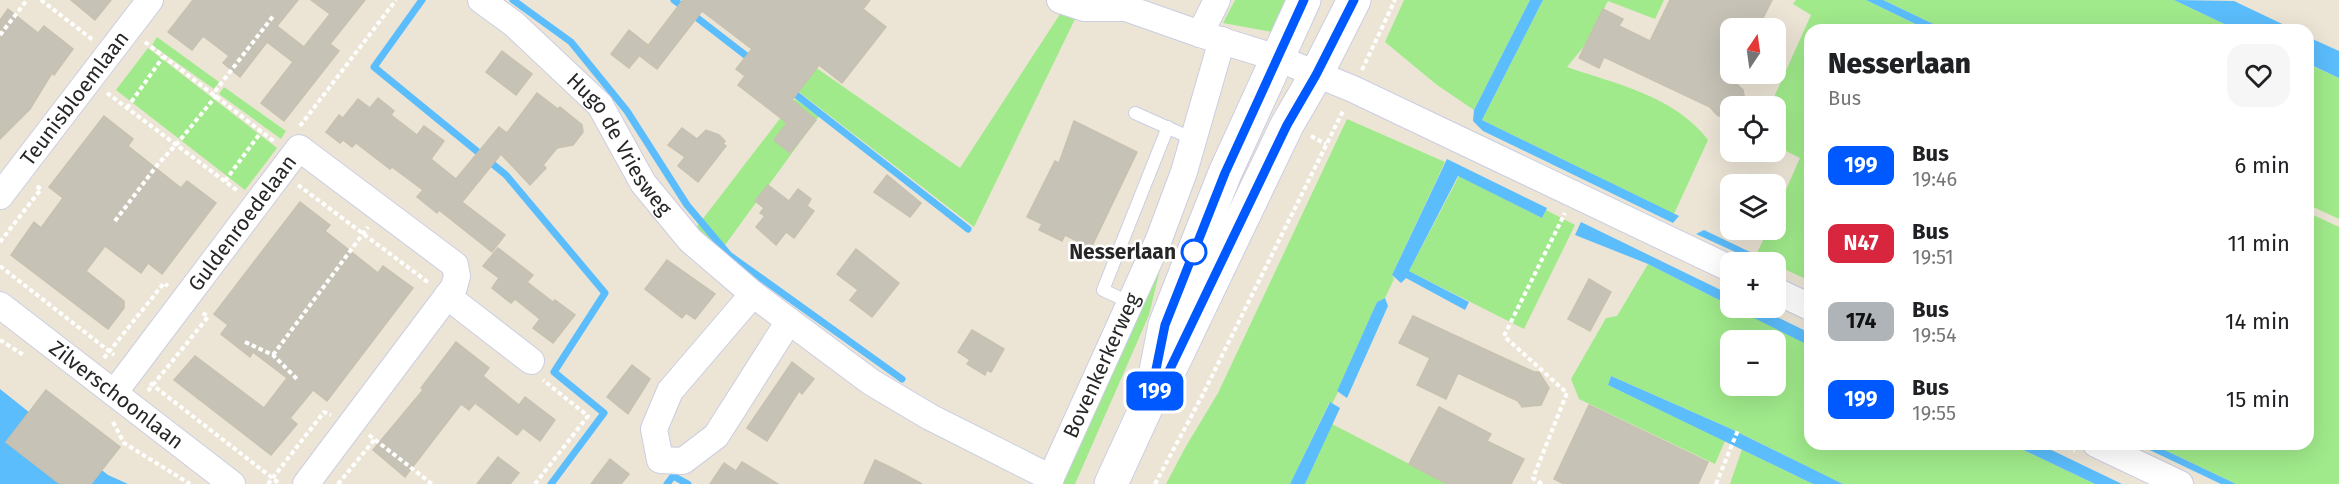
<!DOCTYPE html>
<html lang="en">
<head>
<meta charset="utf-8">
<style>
	:root { --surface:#fff; --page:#f6f6f6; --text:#202124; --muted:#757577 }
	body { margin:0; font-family:"Fira Sans",sans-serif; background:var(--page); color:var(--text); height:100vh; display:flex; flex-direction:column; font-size:22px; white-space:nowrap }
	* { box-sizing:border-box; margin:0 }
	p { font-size:20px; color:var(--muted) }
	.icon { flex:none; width:33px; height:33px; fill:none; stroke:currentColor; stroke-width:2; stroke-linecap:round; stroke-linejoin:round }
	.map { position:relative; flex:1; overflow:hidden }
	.drawer { position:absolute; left:1804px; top:24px; width:510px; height:426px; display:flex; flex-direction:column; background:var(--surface); border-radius:18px; box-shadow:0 6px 24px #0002 }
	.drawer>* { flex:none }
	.badge { padding:0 12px; border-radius:9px; font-size:21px; line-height:39px }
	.needle { width:39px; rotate:13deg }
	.controls { position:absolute; left:1720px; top:18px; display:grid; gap:12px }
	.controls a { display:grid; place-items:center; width:66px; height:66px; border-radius:12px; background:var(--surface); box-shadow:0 6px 24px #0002; font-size:30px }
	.map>.badge { position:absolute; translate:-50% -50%; box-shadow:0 0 0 3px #fff }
	.round { display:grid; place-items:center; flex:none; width:63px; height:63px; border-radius:18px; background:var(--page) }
	.headline { display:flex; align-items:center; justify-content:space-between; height:102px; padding:0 24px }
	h1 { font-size:28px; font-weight:800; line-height:45px }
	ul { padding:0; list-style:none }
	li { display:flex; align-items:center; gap:18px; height:78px; padding:0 24px }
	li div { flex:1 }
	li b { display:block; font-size:22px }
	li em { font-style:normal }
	li .badge { min-width:66px; font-weight:700; text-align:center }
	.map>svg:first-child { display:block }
	.green { fill:#a0ea8b; fill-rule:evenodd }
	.water { fill:#5bbdfc }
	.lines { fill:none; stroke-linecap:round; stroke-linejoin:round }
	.stream { stroke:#5bbdfc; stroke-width:7 }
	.building { fill:#c6c2b6; stroke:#c7c1b0; stroke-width:1.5 }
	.lane-casing { stroke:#cbcde2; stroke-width:14 }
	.street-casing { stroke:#cbcde2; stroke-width:28 }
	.secondary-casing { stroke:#cbcde2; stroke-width:35 }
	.path { stroke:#fff; stroke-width:4; stroke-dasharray:4.5 3; stroke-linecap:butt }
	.lane { stroke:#fff; stroke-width:12 }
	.street { stroke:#fff; stroke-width:26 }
	.secondary { stroke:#fff; stroke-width:33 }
	.line-casing { stroke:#fff; stroke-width:14 }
	.line { stroke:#0059ff; stroke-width:9 }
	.stop-dot { fill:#fff; stroke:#0059ff; stroke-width:3 }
	.labels { text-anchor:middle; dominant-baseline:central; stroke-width:5; stroke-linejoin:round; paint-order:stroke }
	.street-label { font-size:21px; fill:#272727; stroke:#fff }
	.stop-label { font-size:21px; font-weight:bold; fill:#272727; stroke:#fff; text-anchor:end }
</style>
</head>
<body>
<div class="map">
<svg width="2339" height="484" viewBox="0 0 2339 484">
	<rect width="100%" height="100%" fill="#ece5d6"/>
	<g class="green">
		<polygon points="1235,0 1292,0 1277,33 1223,23"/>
		<polygon points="1404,0 1530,0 1474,110 1437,85 1385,42"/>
		<path d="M1543,0H1664L1655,19L1608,1L1585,45L1567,67C1616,84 1675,96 1708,140L1674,214L1482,120Z"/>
		<polygon points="1796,0 1866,0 1928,30 1810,30 1810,281 1776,265 1776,262 1756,255 1768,230 1776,230 1776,212 1800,158 1776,146 1776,106 1770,106 1811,15 1793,4"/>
		<polygon points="1883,0 2174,0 2237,30 1946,30"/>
		<polygon points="1062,11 1076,17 974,227 799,92 803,82 815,67 960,168"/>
		<polygon points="157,37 219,82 214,89 152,45"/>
		<polygon points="148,48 277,148 245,190 116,90"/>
		<polygon points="2308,64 2339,78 2339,219 2309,205"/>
		<polygon points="224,87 286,131 281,139 219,94"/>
		<polygon points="795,99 819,116 720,252 695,229"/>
		<polygon points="1347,119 1445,162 1392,275 1394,279 1385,298 1377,302 1337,391 1338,392 1332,404 1329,403 1290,484 1166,484 1185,448 1218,393"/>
		<polygon points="1459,176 1542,218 1546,210 1575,225 1524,329 1409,271"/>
		<polygon points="2309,213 2339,227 2339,484 2236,484 2152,444 2308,444"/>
		<polygon points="1164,253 1149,315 1075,484 1059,484"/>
		<path d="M1648,264L1810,346V444H2011L2095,484H1843L1729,428L1611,376L1608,385L1725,441L1715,464L1579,399L1571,379L1606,318L1617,316ZM1731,340H1776V386H1731Z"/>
		<polygon points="1332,424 1448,484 1305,484"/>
		<polygon points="1742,449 1749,453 1813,484 1730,484"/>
	</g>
	<g class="water">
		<polygon points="1530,0 1543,0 1482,120 1679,216 1673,223 1483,131 1473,121 1474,110"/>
		<polygon points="1866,0 1883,0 1946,30 1928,30"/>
		<polygon points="2174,0 2234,1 2295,30 2237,30"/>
		<polygon points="2308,37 2339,51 2339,78 2309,64"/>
		<polygon points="1447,159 1547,208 1542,218 1458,176 1409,271 1469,302 1465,310 1406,278 1401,283 1392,275"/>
		<polygon points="1581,222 1731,295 1731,306 1648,264 1575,235"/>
		<polygon points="1704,230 1771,262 1757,262 1696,234"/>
		<polygon points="1385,298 1388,306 1347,398 1337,391 1377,302"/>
		<polygon points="1734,308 1758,308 1810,333 1810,346"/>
		<polygon points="1611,376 1729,428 1843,484 1813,484 1608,385"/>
		<polygon points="0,389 108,475 128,484 0,484"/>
		<polygon points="1330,402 1340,408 1305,484 1290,484"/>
		<polygon points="2011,444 2039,444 2122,484 2095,484"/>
		<polygon points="2137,444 2152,444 2236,484 2221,484"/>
	</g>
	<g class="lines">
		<g class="stream">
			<polyline points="422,0 374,67 506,175 605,293 554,372 604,413 551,484"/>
			<polyline points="513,0 571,42 627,111 687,205 729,255 902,379"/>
			<polyline points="674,0 753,61"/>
			<polyline points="790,90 968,229"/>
			<polyline points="667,484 673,476 688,484"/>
		</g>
	</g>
	<g class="building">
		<polygon points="71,0 111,0 95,20"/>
		<polygon points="193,0 298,0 277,26 304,47 330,14 311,0 365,0 330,44 339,51 284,121 261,103 293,62 267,42 240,77 223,63 229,56 203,36 192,50 168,32"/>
		<polygon points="683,0 870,0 863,9 886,27 842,83 819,65 792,100 816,120 790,153 774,140 787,123 738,85 745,76 736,69 752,49 702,11 657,69 640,56"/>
		<polygon points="1670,0 1772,0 1758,28 1731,28 1731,79 1743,90 1746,106 1731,106 1731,121 1717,115 1710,107 1604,57 1599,68 1579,58 1603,9 1623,19 1619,26 1650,41"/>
		<polygon points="8,9 38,33 44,26 73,49 54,75 52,73 30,109 0,139 0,20"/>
		<polygon points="629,30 648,45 629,68 611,54"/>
		<polygon points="502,51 532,74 516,95 486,72"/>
		<polygon points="537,93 558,109 560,107 582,125 583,132 573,145 557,148 543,165 546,168 530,185 501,154 462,202 505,235 492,252 439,210 437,213 417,197 423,190 392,167 390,169 356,143 352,147 343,140 340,143 326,132 339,115 343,118 358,99 370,108 378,98 394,111 391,115 417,135 424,126 444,141 431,159 456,179 499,127 507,133"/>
		<polygon points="104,116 133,139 128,146 181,188 187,181 216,203 162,274 148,263 141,273 105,246 86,271 124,301 124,308 108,329 11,255 34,222 41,228 63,198 49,187"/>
		<polygon points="1074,121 1137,152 1091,248 1065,235 1062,241 1039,230 1042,224 1027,217 1055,161 1059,163"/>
		<polygon points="682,128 697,139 706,130 719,135 725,141 723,144 726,146 698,182 678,166 685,157 668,145"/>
		<polygon points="887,175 921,203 910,217 874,192"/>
		<polygon points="768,185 789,201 798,189 811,199 807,206 814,211 794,238 786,232 776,245 756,227 765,216 760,213 764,208 755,201"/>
		<polygon points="300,202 330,225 325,231 378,273 383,266 413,288 327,401 313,390 290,418 297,424 271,455 174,380 195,356 264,408 287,378 253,352 250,357 221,334 228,325 214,314"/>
		<polygon points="498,248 533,275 527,282 553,302 555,300 575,315 553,343 533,328 540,319 515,299 511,303 492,288 499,278 483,266"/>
		<polygon points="856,249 899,283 872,317 850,300 858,290 837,274"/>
		<polygon points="667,260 715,294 695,319 686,313 682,318 645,289"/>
		<polygon points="1589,279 1611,292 1590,331 1568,319"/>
		<polygon points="1413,316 1534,372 1539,372 1549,388 1541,405 1522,407 1518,401 1458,373 1446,399 1417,385 1430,358 1399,343"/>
		<polygon points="972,330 1004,349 991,372 987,370 985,375 967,364 970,360 958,352"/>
		<polygon points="456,342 489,368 483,376 519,405 525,397 555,420 540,441 523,428 517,435 475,403 469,410 461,404 405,477 373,450 423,390 421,388"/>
		<polygon points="792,362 814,379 802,394 799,391 767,441 747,428"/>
		<polygon points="632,365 650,379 628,414 607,397"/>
		<polygon points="46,390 120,447 91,484 60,484 6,442"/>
		<polygon points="1589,405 1708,462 1698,484 1564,484 1554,479"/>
		<polygon points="1439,407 1491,434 1487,441 1524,459 1511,484 1447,484 1409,464"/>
		<polygon points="498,457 519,473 510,484 477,484"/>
		<polygon points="610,459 629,474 621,484 591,484"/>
		<polygon points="875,460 892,468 922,484 864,484"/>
		<polygon points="742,462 778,484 710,484 724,463 736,471"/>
	</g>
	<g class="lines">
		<defs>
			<g id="lane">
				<polyline points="1135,113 1193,139"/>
				<polyline points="1131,303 1103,290 1168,127"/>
			</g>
			<g id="street">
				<path id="s1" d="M481,0L514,24L600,105L643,183L690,240L753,294L871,382L930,417L1051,478"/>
				<polyline points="1060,0 1084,8 1126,8 1200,34 1277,58 1353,89 1731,269"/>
				<polyline points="1200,34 1217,0"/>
				<path id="s2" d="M0,196L150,0"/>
				<polyline points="1776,291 1810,307"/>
				<polyline points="753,294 670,391 654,429 660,460 683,461 716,436 789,321"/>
				<polyline points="447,296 531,361"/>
				<path id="s3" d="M0,305L232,484"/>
				<path id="s4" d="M114,393L299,148L455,265L457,276L454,287L306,484"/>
				<polyline points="2096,444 2180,484"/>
				<path id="s5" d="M1048,484L1159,239L1184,172L1222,40"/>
			</g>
			<g id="secondary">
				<polyline points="1156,371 1165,325 1225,173 1304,0"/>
				<polyline points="1111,484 1150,399 1170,369 1287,125 1316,75 1354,0"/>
			</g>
		</defs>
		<use href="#lane" class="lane-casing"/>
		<use href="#street" class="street-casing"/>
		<use href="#secondary" class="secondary-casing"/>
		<g class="path">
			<polyline points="41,0 93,40"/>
			<polyline points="0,35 27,0"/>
			<polyline points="145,42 275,142"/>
			<polyline points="1362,70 1395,0"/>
			<polyline points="107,93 238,191"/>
			<polyline points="127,108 163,57"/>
			<polyline points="300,126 396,0"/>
			<polyline points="1311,136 1326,144"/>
			<polyline points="225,181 261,132"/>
			<polyline points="298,185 429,283"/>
			<polyline points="115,221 158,164 176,145 216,96 216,90 274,15"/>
			<polyline points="0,242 41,189 35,185"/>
			<polyline points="0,266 114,355"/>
			<polyline points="0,340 25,356"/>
			<polyline points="245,342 273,355 298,380"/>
			<polyline points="273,355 368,227"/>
			<polyline points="104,358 164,283 168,286"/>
			<polyline points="150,383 280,484"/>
			<polyline points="148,391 208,317 202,312"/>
			<polyline points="113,422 124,443 190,484"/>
			<polyline points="369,435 432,484"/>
			<polyline points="2060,444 2075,451"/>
			<polyline points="268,484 324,412 331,415"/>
			<polyline points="338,484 375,439"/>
			<polyline points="535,484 588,416 543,380"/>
			<polyline points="1155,484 1202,396 1344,109"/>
			<polyline points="1542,484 1533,478 1567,393 1504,336 1565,213"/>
			<polyline points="1716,484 1738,430"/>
		</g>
		<use href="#lane" class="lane"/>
		<use href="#street" class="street"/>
		<use href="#secondary" class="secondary"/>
	</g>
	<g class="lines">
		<defs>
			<polyline id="line" points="1304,0 1225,173 1165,325 1150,399 1170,369 1287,125 1316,75 1354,0"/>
		</defs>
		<use href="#line" class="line-casing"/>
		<use href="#line" class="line"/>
	</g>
	<circle class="stop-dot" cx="1194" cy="252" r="12"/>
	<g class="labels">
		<g class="street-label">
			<text stroke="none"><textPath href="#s2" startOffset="123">Teunisbloemlaan</textPath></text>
			<text stroke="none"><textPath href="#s1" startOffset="202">Hugo de Vriesweg</textPath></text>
			<text stroke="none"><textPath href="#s4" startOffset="213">Guldenroedelaan</textPath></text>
			<text stroke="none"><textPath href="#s5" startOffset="130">Bovenkerkerweg</textPath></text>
			<text stroke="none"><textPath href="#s3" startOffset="147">Zilverschoonlaan</textPath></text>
		</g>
		<g class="stop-label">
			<text x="1176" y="252">Nesserlaan</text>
		</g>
	</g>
</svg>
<div class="controls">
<a><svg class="needle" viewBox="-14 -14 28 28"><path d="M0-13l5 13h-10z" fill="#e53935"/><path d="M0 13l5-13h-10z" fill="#757577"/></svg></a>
<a><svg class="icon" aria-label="locate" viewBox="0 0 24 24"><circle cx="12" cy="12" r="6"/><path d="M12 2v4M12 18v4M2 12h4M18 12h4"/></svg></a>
<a><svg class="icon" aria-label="layers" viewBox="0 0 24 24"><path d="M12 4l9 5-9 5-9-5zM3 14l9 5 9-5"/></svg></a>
<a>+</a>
<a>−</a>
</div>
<b class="badge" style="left:1155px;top:391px;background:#0059ff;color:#fff">199</b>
<section class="drawer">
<div class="headline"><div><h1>Nesserlaan</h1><p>Bus</p></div><a class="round"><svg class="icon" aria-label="heart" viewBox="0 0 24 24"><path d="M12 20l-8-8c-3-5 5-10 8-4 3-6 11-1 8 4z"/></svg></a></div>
<ul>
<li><span class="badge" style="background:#0059ff;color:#fff">199</span><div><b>Bus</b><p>19:46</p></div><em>6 min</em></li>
<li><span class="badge" style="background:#d7263d;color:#fff">N47</span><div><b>Bus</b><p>19:51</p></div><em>11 min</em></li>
<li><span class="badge" style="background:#afb4b9;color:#111">174</span><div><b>Bus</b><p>19:54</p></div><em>14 min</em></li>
<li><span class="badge" style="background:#0059ff;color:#fff">199</span><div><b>Bus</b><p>19:55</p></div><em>15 min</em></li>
</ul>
</section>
</div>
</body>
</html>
